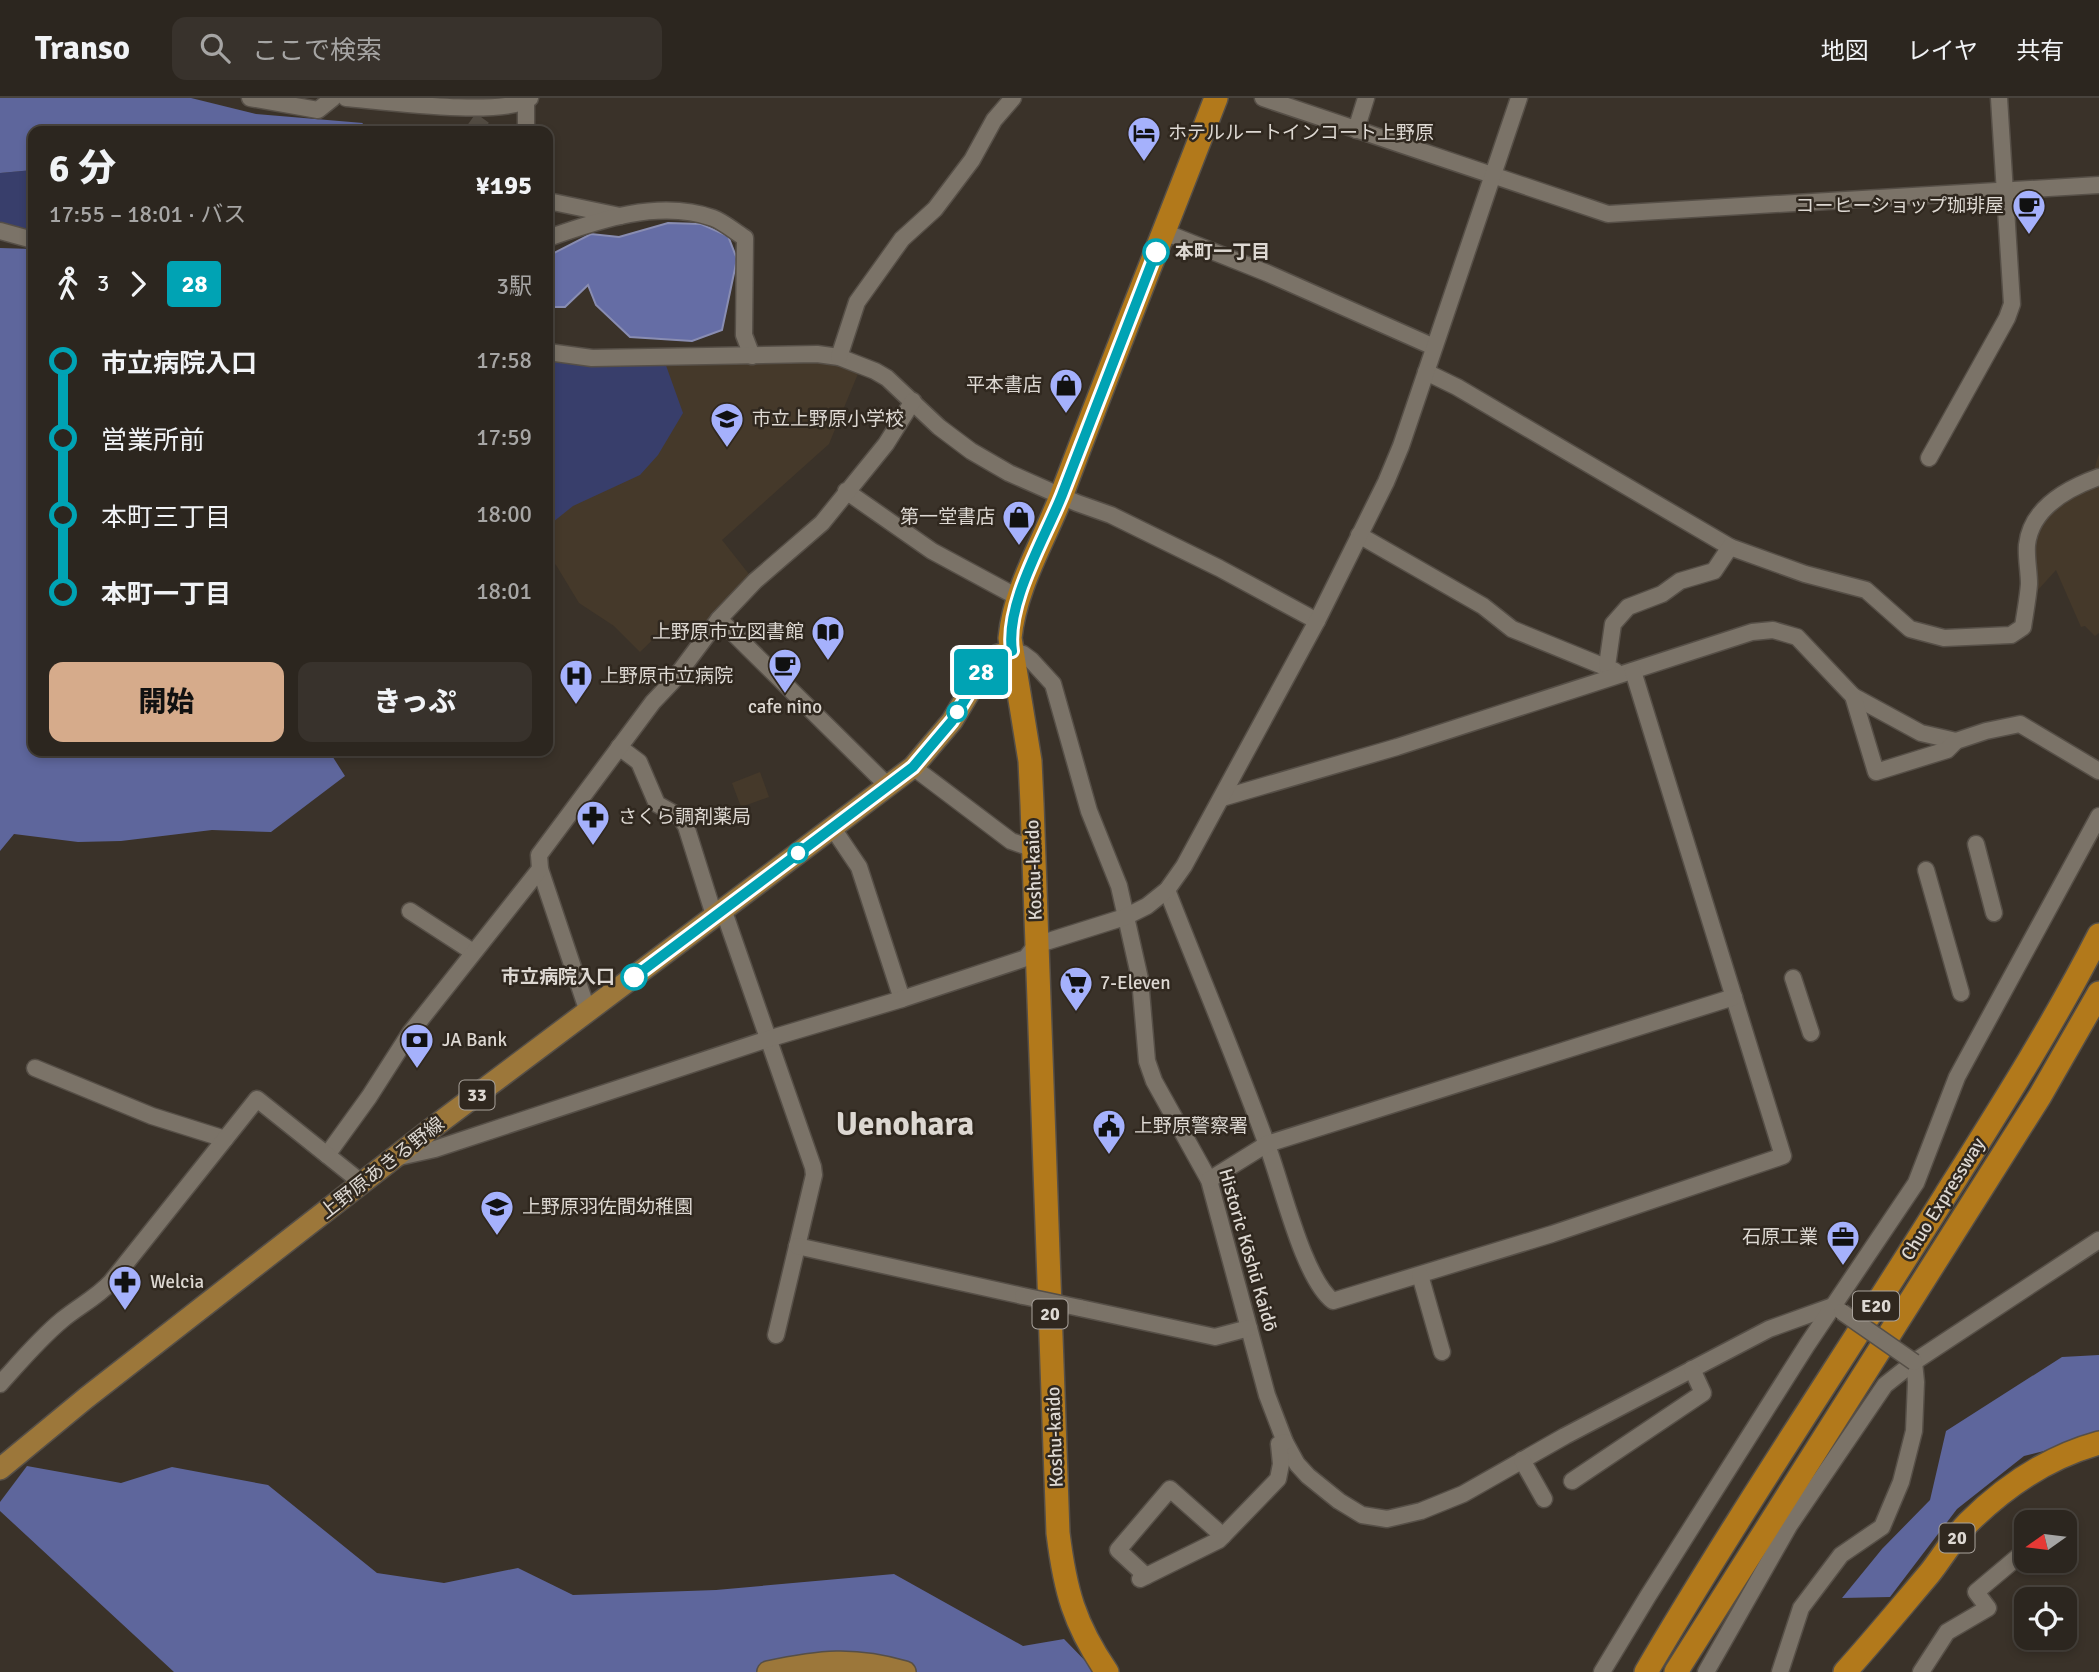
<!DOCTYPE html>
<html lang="ja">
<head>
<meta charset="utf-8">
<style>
	:root { --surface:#2c261f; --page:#38322c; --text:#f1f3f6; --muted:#a6a5a4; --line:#48433d; --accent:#d6ab8b }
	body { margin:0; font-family:Signika,"Noto Sans JP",sans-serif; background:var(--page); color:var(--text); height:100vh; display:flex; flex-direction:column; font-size:26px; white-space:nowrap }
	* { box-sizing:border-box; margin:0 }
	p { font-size:23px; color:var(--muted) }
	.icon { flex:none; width:38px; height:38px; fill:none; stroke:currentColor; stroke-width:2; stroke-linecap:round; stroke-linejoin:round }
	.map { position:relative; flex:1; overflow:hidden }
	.panel { position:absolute; left:28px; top:28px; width:525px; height:630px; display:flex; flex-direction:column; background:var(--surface); border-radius:14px; box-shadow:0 4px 10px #0003,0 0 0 2px var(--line) }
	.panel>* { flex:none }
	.badge { padding:0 14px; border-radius:5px; font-size:24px; line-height:46px }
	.needle { width:46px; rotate:256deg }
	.tools { position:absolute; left:2014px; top:1412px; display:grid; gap:14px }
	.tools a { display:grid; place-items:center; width:63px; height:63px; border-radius:14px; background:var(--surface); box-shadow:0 4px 10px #0003,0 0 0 2px var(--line); font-size:35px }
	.map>.badge { position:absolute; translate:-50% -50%; box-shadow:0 0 0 4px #fff }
	.legs { display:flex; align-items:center; gap:10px; height:77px; padding:0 21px; font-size:23px }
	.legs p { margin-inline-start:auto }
	.overview { display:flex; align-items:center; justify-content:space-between; height:119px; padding:0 21px }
	h1 { font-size:38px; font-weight:800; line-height:52px }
	.action { display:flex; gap:14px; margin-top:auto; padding:14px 21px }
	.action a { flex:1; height:80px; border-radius:14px; background:var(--accent); color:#111; font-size:28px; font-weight:800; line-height:80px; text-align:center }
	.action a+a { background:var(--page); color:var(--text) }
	ul { padding:0 21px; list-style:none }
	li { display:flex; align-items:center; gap:24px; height:77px; font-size:26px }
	li i { display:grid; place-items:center; width:10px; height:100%; margin:0 9px; background:currentColor }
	li i::after { content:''; width:18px; height:18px; margin:-9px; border:5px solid; border-radius:50%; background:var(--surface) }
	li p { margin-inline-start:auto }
	li:first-child i { background:linear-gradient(#0000 50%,currentColor 0) }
	li:last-child i { background:linear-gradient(currentColor 50%,#0000 0) }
	header { display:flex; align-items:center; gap:42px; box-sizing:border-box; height:98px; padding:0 35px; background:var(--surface); border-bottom:2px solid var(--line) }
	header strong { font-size:33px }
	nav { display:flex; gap:38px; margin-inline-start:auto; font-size:24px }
	.search { width:490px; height:63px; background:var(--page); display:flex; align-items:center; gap:18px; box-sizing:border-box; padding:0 24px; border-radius:14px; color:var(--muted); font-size:26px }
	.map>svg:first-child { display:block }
	.built { fill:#45392a }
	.green { fill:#383e6b }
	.forest { fill:#5e669c }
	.water { fill:#656da5; stroke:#898db2; stroke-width:2 }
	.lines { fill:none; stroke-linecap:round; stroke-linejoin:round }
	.minor-tunnel { stroke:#524b42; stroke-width:16; stroke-dasharray:16 8; stroke-linecap:butt }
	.minor-casing { stroke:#564f47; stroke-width:19 }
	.major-casing { stroke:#564f47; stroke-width:24 }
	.highway-casing { stroke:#564f47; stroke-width:26 }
	.minor { stroke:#7b7368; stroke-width:16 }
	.major { stroke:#9c773a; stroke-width:21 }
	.highway { stroke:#b2791b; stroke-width:23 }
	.minor-bridge-casing { stroke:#564f47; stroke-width:19; stroke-linecap:butt }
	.minor-bridge { stroke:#7b7368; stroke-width:16 }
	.line-1-casing { stroke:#fff; stroke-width:16 }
	.line-1 { stroke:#00a3b4; stroke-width:10 }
	.stop-1-dot { fill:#fff; stroke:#00a3b4; stroke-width:3.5 }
	.labels { text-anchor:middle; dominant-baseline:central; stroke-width:5; stroke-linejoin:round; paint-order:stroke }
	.shield { fill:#30281f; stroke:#a9a39c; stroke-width:2 }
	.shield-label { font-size:18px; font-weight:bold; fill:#ddd8d2 }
	.poi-label { font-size:19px; fill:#ddd8d2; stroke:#30281f; text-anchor:start }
	.stop-label { font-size:19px; font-weight:bold; fill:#ddd8d2; stroke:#30281f; text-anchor:start }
	.street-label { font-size:19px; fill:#ddd8d2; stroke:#30281f }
	.town-label { font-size:33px; font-weight:bold; fill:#ddd8d2; stroke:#30281f }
</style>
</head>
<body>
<header>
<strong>Transo</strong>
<div class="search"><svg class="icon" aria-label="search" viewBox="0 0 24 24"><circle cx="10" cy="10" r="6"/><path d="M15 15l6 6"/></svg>ここで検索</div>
<nav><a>地図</a><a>レイヤ</a><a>共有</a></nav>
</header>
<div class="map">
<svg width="2099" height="1574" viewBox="0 0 2099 1574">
	<rect width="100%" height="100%" fill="#3a3229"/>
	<g class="built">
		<polygon points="548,255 711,257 862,266 829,346 722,442 752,480 694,544 672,523 640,554 614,528 579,505 556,467 548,461"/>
		<polygon points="2099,355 2099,535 2095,538 2085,528 2081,529 2056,472 2037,493 2034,465 2034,444 2046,421 2068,398 2093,376"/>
		<polygon points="760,674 769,699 741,709 732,685"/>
	</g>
	<g class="green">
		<polygon points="33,72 33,142 0,133 0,75"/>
		<polygon points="548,254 663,259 683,315 658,357 640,377 573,408 548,428"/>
	</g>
	<g class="forest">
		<polygon points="0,0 191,0 256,16 363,25 358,33 33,33 33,72 0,75"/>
		<polygon points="0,150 33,151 33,653 329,653 345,678 271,734 212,732 121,743 78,744 14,736 0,753"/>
		<polygon points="2099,1257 2099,1339 2024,1358 1957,1411 1890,1499 1842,1500 1882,1451 1930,1402 1946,1333 2062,1259"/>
		<polygon points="27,1368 121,1385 172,1369 268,1387 377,1475 444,1485 518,1470 573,1497 716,1492 894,1476 1023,1548 1064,1541 1096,1574 174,1574 0,1413 0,1404"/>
	</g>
	<polygon class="water" points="668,125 701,126 728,138 737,161 722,232 692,243 630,239 596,207 588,187 565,209 548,209 548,158 591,136 619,139"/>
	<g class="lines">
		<polyline class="minor-tunnel" points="473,33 497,0"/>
		<defs>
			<g id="minor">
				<polyline points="250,0 318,12 333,0"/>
				<path d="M346,0C381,3 505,20 530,0"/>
				<polyline points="1263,0 1608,116 2099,87"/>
				<polyline points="1356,32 1366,0"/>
				<polyline points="526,33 526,3"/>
				<polyline points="548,103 620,118"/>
				<polyline points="0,133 33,142"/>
				<polyline points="1164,134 1267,175 1434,249"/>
				<path d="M548,140C599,122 659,101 713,120C724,124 735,134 745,140L744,237L752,258"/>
				<polyline points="548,254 592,260 817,256 839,259 875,273 887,280 939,329 971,353 1009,375 1077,405 1111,417 1219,470 1317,523"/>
				<polyline points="839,259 857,204 902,141 935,111 972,62 994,22 1013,0"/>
				<polyline points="1426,274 1457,289 1730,449"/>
				<polyline points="1929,360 2007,220 2012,206 1999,0"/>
				<polyline points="846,393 932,453 1019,500"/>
				<polyline points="1359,437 1483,508 1512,531 1615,573"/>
				<polyline points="719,521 889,689"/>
				<polyline points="1012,553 1023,556 1031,562 1053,586 1089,713 1119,788 1140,881 1147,963 1154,983 1209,1082 1267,1297 1285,1344 1297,1366 1308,1378 1339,1403 1362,1417 1387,1421 1421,1413 1463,1396 1565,1338 1769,1231 1833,1208"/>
				<path d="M1607,568L1613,526L1628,509L1662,496L1680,483L1714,473L1730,449L1805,476L1866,492L1910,531L1944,540L2011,537L2023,529C2025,515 2028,500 2029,486C2029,473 2026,460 2027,447C2031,410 2068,390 2099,379"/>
				<polyline points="1853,598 1921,635 1956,643"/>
				<polyline points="619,649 639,664 657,706 680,719 686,728 714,817"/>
				<polyline points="913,669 1011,743 1034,751"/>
				<polyline points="1222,700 1397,649 1752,534 1773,532 1797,539 1853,598 1876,674 1947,652 1956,643 1986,633 2020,626 2099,673"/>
				<polyline points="832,729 859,769 902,901"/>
				<polyline points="1976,746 1994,815"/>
				<polyline points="540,771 588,914"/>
				<polyline points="1926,772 1961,895"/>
				<path d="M1167,792C1200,877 1236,961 1267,1047C1282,1086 1303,1180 1333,1203L1552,1136L1783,1058L1633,573"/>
				<polyline points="723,811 813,1069 814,1077 776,1237"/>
				<polyline points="410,813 473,854"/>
				<polyline points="1793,880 1811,935"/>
				<polyline points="35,970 152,1018 225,1041"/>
				<polyline points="327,1057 369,999 410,935 540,771 539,757 653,604 672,584 719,521 755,483 822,425 886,346 913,303"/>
				<polyline points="399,1059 435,1051 768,941 902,901 1026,860 1036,847 1125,819 1147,808 1167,792 1184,768 1317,523 1386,384 1401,348 1519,0"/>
				<polyline points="1209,1082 1267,1046 1734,899"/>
				<polyline points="797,1148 1023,1198"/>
				<polyline points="1420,1177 1442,1254"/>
				<polyline points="1080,1210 1215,1239 1249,1230"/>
				<path d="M0,1286C20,1264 39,1241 62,1222C79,1208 96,1200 111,1184L257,1001L362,1085"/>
				<polyline points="1522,1362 1544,1401"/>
				<polyline points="1572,1383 1703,1295 1692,1271"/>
				<polyline points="1146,1478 1118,1452 1170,1391 1223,1438"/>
				<polyline points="1140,1481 1219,1442 1278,1381 1281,1366 1279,1346 1285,1344"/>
				<polyline points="1602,1574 1648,1498 1807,1247 1916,1085 1957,979 2099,718"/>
				<polyline points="1706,1574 1789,1428 1885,1287 1914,1264 2099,1142"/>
				<polyline points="1780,1574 1801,1510 1841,1457 1882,1429 1901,1384 1914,1333 1916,1284 1914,1264"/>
				<polyline points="1921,1574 1947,1534 1988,1510 1976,1494 2026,1452"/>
			</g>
			<g id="major">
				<polyline points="0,1371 86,1300 431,1031 913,669 952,623 988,563 998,557 1012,553"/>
				<path d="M768,1574C820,1563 853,1559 905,1574"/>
			</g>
			<g id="highway">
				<path d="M1107,1574C1074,1526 1065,1492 1058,1435L1032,706L1030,663L1010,540C1015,489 1044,443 1062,396C1112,263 1165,132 1216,0"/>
				<path d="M1646,1574C1741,1412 1846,1257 1945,1098C1999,1012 2053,927 2099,837"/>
				<polyline points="1676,1574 2040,998 2099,895"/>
				<path d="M1845,1574C1874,1542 1901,1509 1929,1476C1942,1460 1953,1440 1968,1425C2005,1388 2048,1359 2099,1345"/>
			</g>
		</defs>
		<use href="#minor" class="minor-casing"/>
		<use href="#major" class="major-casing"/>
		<use href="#highway" class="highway-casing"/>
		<use href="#minor" class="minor"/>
		<use href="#major" class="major"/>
		<use href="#highway" class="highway"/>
		<defs>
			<g id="minor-bridge">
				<polyline points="1023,1198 1080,1210"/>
				<polyline points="1842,1214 1914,1264"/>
			</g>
		</defs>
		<use href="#minor-bridge" class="minor-bridge-casing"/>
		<use href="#minor-bridge" class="minor-bridge"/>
	</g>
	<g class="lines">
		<defs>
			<path id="line-1" d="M634,879L913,669L952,623L988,563L998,557L1012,553C1005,506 1044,442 1062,397C1093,316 1124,235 1156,154"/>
		</defs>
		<use href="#line-1" class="line-1-casing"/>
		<use href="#line-1" class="line-1"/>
	</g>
	<defs>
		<symbol id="hotel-pin" viewBox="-11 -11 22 30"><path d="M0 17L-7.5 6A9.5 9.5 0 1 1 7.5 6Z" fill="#a5b1fc" stroke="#30281f"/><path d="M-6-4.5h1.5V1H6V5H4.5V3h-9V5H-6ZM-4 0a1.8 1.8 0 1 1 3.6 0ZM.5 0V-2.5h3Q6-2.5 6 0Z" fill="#111"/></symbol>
		<symbol id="cafe-pin" viewBox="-11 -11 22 30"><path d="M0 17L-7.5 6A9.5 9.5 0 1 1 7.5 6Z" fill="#a5b1fc" stroke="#30281f"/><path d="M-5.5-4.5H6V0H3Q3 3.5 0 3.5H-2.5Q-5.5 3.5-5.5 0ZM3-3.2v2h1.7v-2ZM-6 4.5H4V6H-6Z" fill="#111"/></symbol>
		<symbol id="shop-pin" viewBox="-11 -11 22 30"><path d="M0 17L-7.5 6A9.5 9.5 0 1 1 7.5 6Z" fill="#a5b1fc" stroke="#30281f"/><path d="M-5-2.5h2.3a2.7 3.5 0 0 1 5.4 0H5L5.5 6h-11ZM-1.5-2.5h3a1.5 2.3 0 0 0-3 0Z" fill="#111"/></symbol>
		<symbol id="school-pin" viewBox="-11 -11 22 30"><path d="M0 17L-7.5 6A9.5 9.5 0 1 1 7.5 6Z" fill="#a5b1fc" stroke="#30281f"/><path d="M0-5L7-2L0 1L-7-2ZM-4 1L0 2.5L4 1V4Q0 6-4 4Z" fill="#111"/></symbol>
		<symbol id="library-pin" viewBox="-11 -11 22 30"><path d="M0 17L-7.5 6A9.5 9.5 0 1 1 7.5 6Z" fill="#a5b1fc" stroke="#30281f"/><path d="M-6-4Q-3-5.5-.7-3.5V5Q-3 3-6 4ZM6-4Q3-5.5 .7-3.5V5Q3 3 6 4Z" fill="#111"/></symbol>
		<symbol id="hospital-pin" viewBox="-11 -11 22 30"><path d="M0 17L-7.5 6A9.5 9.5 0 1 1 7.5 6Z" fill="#a5b1fc" stroke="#30281f"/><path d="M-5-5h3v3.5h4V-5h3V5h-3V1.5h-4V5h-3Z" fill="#111"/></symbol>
		<symbol id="pharmacy-pin" viewBox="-11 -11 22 30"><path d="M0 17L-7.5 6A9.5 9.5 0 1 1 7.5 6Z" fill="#a5b1fc" stroke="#30281f"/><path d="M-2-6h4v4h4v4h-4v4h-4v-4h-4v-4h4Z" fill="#111"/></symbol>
		<symbol id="supermarket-pin" viewBox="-11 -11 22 30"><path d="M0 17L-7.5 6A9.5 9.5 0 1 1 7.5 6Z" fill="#a5b1fc" stroke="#30281f"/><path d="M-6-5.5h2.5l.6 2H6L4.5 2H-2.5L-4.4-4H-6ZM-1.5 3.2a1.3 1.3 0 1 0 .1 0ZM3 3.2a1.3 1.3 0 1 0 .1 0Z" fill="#111"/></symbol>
		<symbol id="bank-pin" viewBox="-11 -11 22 30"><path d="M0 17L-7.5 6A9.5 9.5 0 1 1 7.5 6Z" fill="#a5b1fc" stroke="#30281f"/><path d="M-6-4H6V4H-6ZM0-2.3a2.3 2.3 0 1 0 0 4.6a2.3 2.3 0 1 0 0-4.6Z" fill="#111"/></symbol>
		<symbol id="civic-pin" viewBox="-11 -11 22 30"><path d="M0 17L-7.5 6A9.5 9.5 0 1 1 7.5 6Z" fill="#a5b1fc" stroke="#30281f"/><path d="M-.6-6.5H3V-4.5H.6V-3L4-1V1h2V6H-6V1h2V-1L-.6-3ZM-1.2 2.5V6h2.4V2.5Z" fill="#111"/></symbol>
		<symbol id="office-pin" viewBox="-11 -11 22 30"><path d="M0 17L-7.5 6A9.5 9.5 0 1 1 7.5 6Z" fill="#a5b1fc" stroke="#30281f"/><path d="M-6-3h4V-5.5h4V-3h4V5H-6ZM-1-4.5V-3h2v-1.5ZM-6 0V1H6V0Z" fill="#111"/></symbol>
	</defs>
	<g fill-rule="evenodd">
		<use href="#hotel-pin" x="1125" y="16" width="38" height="52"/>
		<use href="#cafe-pin" x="2010" y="89" width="38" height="52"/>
		<use href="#shop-pin" x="1047" y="268" width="38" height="52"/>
		<use href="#school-pin" x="708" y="302" width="38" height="52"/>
		<use href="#shop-pin" x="1000" y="400" width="38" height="52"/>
		<use href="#library-pin" x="809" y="515" width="38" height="52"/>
		<use href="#cafe-pin" x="766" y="548" width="38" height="52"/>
		<use href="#hospital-pin" x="557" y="559" width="38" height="52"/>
		<use href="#pharmacy-pin" x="574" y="700" width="38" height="52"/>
		<use href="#supermarket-pin" x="1057" y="866" width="38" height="52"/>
		<use href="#bank-pin" x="398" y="923" width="38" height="52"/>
		<use href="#civic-pin" x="1090" y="1009" width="38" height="52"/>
		<use href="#school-pin" x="478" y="1090" width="38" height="52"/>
		<use href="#office-pin" x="1824" y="1120" width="38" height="52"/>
		<use href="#pharmacy-pin" x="106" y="1165" width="38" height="52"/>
	</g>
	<g class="stop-1-dot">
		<circle cx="1156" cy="154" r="12"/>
		<circle cx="957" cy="614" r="9"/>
		<circle cx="798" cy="755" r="9"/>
		<circle cx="634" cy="879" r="12"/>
	</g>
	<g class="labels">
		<g class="shield">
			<rect x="459.5" y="982.5" width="35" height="29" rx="5"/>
			<rect x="1853" y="1193.5" width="46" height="29" rx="5"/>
			<rect x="1032.5" y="1201.5" width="35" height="29" rx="5"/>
			<rect x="1939.5" y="1425.5" width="35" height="29" rx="5"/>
		</g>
		<g class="shield-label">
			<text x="477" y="997">33</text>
			<text x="1876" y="1208">E20</text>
			<text x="1050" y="1216">20</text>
			<text x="1957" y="1440">20</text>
		</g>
		<g class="poi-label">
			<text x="1168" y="35">ホテルルートインコート上野原</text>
			<text x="2004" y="108" text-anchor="end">コーヒーショップ珈琲屋</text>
			<text x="1042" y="287" text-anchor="end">平本書店</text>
			<text x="752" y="321">市立上野原小学校</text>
			<text x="995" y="419" text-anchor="end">第一堂書店</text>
			<text x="804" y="534" text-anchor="end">上野原市立図書館</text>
			<text x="600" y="578">上野原市立病院</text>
			<text x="785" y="609" text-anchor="middle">cafe nino</text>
			<text x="618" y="719">さくら調剤薬局</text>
			<text x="1100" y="885">7-Eleven</text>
			<text x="442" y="942">JA Bank</text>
			<text x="1134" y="1028">上野原警察署</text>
			<text x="522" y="1109">上野原羽佐間幼稚園</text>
			<text x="1818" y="1139" text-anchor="end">石原工業</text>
			<text x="150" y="1184">Welcia</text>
		</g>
		<g class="stop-label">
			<text x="1175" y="154">本町一丁目</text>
			<text x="615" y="879" text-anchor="end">市立病院入口</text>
		</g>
		<g class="street-label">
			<text transform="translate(1034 772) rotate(-92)">Koshu-kaido</text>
			<text transform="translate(382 1070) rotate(-38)">上野原あきる野線</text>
			<text transform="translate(1943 1101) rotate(-58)">Chuo Expressway</text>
			<text transform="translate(1248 1152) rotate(74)">Historic Kōshū Kaidō</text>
			<text transform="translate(1055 1339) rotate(-92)">Koshu-kaido</text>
		</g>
		<g class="town-label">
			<text x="905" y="1026">Uenohara</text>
		</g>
	</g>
</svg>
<div class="tools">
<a><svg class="needle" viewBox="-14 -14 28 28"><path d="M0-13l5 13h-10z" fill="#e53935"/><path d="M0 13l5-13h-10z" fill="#a6a5a4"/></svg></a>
<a><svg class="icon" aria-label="locate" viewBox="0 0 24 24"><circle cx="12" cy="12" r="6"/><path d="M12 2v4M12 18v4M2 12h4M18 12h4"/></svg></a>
</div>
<b class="badge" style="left:981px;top:574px;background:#00a3b4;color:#fff">28</b>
<section class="panel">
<div class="overview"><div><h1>6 分</h1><p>17:55 – 18:01 · バス</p></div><b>¥195</b></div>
<div class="legs"><svg class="icon" aria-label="walk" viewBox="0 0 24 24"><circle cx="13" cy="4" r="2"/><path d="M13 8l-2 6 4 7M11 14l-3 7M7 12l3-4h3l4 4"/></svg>3<svg class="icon" aria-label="forward" viewBox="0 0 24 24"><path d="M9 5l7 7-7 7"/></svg><b class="badge" style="background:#00a3b4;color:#fff">28</b><p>3駅</p></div>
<ul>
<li><i style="color:#00a3b4"></i><b>市立病院入口</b><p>17:58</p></li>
<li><i style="color:#00a3b4"></i><span>営業所前</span><p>17:59</p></li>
<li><i style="color:#00a3b4"></i><span>本町三丁目</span><p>18:00</p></li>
<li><i style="color:#00a3b4"></i><b>本町一丁目</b><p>18:01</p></li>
</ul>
<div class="action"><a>開始</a><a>きっぷ</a></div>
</section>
</div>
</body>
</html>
